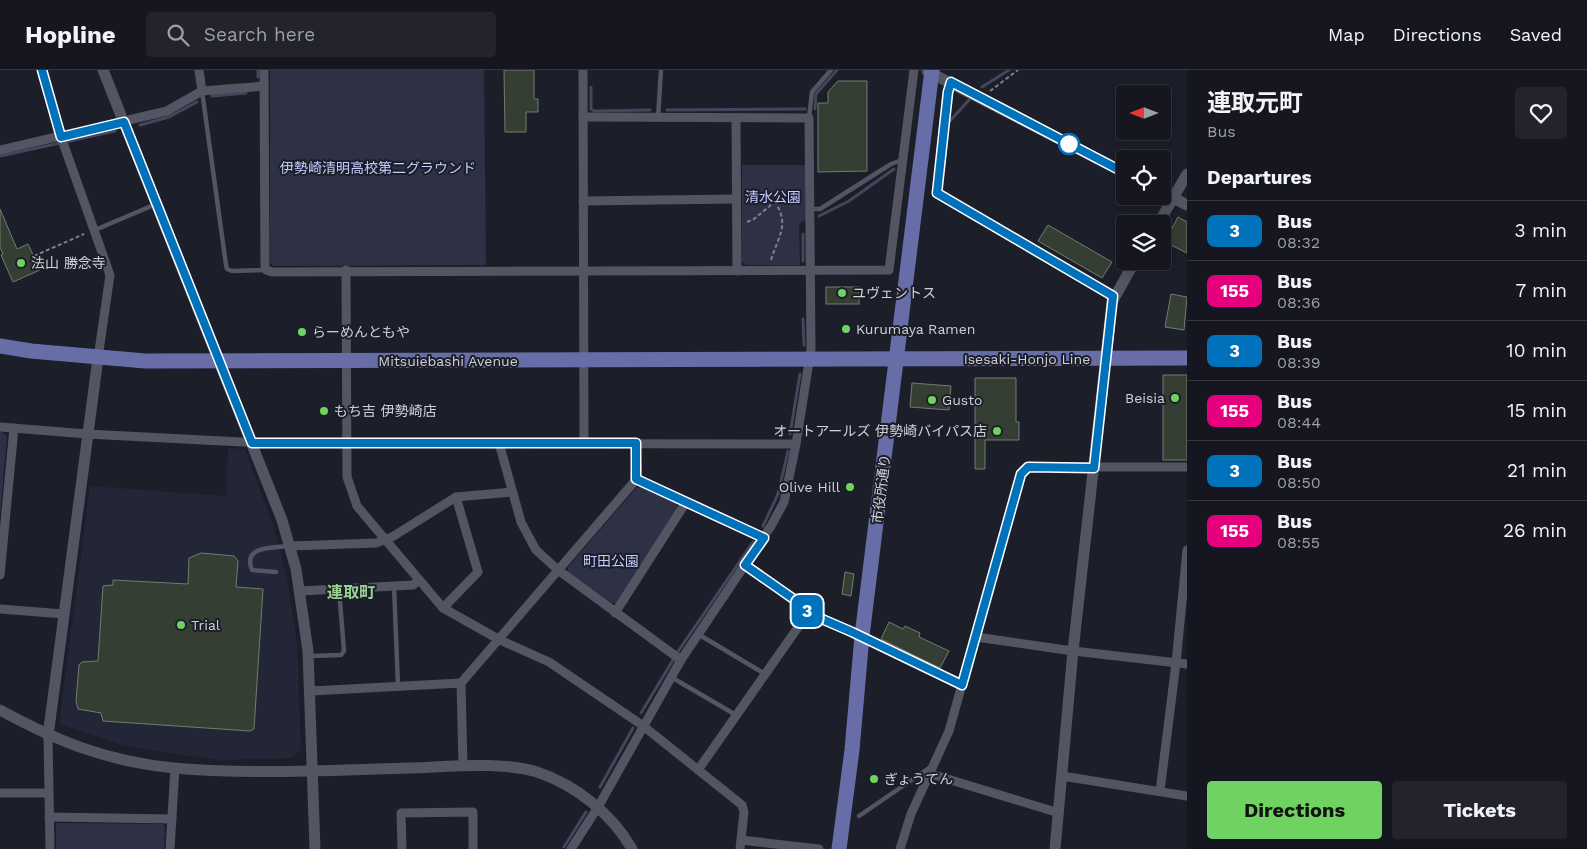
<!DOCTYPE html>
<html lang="en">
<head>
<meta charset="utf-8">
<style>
	:root { --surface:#15161f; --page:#22232c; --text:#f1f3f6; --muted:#9d9fa4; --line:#34353d; --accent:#6ed360 }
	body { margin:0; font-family:"Work Sans","Noto Sans JP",sans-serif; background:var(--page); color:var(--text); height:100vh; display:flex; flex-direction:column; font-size:19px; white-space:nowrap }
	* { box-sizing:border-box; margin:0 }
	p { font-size:16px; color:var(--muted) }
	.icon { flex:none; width:28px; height:28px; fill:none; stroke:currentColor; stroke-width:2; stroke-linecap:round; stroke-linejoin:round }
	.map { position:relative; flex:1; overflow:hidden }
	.side { display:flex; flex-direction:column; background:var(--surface); width:400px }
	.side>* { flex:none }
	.badge { padding:0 10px; border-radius:8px; font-size:18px; line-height:32px }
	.needle { width:32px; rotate:270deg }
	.controls { position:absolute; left:1116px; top:15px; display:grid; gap:10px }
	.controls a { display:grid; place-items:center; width:55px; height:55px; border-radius:5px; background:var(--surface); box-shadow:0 2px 12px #0003,0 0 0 1px var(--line); font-size:25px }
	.map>.badge { position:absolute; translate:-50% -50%; box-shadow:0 0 0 2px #fff }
	h2 { padding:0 20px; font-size:19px; line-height:45px }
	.round { display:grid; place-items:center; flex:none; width:52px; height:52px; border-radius:5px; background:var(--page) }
	.summary { display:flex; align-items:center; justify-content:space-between; height:85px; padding:0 20px }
	h1 { font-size:24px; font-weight:700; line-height:38px }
	.action { display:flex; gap:10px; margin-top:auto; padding:10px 20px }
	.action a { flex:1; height:58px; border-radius:5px; background:var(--accent); color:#111; font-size:20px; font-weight:700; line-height:58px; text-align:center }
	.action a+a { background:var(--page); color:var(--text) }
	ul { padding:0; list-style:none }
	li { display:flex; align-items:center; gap:15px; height:60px; padding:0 20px; border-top:1px solid var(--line) }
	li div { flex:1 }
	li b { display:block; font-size:19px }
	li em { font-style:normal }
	li .badge { min-width:55px; font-weight:700; text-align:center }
	header { display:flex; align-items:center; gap:30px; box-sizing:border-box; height:70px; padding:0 25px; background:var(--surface); border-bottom:1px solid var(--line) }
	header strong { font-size:24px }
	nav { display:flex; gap:28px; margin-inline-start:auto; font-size:18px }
	.search { width:350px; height:45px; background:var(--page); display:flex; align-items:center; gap:12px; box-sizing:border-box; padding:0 18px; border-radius:5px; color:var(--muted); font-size:19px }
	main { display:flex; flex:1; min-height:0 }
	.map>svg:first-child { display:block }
	.built { fill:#232637 }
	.green { fill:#2e3145 }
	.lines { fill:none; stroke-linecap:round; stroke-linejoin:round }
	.stream { stroke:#45455d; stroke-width:3 }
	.building { fill:#353e33; stroke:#717c70 }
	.path { stroke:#7e8089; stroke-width:2; stroke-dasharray:4 2.5; stroke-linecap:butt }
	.service { stroke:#535562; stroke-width:4.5 }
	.minor { stroke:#535562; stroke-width:9 }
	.tertiary { stroke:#535562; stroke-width:11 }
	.primary { stroke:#676ea7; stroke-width:15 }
	.line-casing { stroke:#fff; stroke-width:11 }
	.line { stroke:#0072bc; stroke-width:8 }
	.stop-dot { fill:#fff; stroke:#0072bc; stroke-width:2.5 }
	.poi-dot { fill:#6ed360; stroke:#1c1e29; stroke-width:2 }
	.labels { text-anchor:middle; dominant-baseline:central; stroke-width:4; stroke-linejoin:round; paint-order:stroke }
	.park-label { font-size:14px; fill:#c3cbff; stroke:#1c1e29 }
	.poi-label { font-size:14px; fill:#cfd1d9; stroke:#1c1e29; text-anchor:start }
	.street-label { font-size:14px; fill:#cfd1d9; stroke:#1c1e29 }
	.quarter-label { font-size:16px; font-weight:bold; fill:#9bd093; stroke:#1c1e29 }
</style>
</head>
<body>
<header>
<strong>Hopline</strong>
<div class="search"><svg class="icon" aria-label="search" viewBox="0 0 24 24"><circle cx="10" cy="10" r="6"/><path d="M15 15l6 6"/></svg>Search here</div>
<nav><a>Map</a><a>Directions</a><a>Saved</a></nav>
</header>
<main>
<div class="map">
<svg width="1187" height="779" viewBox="0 0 1187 779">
	<rect width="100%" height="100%" fill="#1c1e29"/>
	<polygon class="built" points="228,378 245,379 274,458 287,508 297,572 301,679 292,688 223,690 190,686 124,676 59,654 90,416 226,426"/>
	<g class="green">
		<polygon points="270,0 484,0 486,195 273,196 270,192"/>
		<polygon points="742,95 805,95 805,150 799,154 800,195 746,195 742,192"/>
		<polygon points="0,361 7,366 0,448"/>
		<polygon points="642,417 677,433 677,438 617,533 612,533 568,503 568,497 636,418"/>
		<polygon points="58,753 163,754 165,757 164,779 56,779 56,754"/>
	</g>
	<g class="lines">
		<g class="stream">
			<polyline points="258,0 258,7"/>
			<polyline points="591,17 591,39 594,41 650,40"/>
			<polyline points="982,17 1009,0"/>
			<polyline points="212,26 246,23"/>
			<polyline points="815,39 816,24 837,0"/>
			<polyline points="667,40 805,39"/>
			<polyline points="949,52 969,30"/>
			<polyline points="140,55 169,47 197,32"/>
			<polyline points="0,86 115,61"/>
			<polyline points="819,146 849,131 894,99"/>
			<polyline points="803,164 803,191"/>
			<polyline points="803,249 804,275"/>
			<polyline points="790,364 800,304"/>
			<polyline points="763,456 778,424 788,381"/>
			<polyline points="641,643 679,580 753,472"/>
			<polyline points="600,717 633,658"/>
			<polyline points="564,777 586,742"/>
		</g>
	</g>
	<g class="building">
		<polygon points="504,0 534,0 534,29 538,29 538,42 526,42 526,62 505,62"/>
		<polygon points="838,11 867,11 867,101 818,102 818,33 828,33 828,22"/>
		<polygon points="0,139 17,179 28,174 40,200 13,212 1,185 3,184 0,177"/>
		<polygon points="1178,147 1187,152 1187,183 1165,172"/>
		<polygon points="1048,155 1112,192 1102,208 1038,171"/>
		<rect x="826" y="217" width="33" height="17"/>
		<polygon points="1171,224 1187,227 1184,260 1165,257"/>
		<rect x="1163" y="305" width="24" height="85"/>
		<polygon points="975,308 1016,308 1016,352 1019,352 1019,370 985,370 985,399 975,399"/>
		<polygon points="912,313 951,316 949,340 910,337"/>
		<polygon points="201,483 234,486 238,491 236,517 263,519 254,659 250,661 103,651 101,643 78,639 76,631 79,595 82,592 98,591 103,516 113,515 113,510 188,514 189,488"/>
		<polygon points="845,502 854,504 851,526 842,524"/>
		<polygon points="889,552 903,559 905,556 920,563 919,567 949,581 940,598 881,569"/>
	</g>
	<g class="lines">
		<g class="path">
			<polyline points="990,21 1018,0"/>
			<polyline points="747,152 754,149 777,130 800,123"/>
			<polyline points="34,186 84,164"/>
			<path d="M771,190C778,167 790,155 775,132"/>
		</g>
		<g class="service">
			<polyline points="42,0 60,65"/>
			<polyline points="202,21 226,195 227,199 232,201 266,200"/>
			<polyline points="658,48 661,0"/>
			<polyline points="809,48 812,22 831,0"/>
			<polyline points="810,139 820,139 891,94 902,90"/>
			<polyline points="95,160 156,134"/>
			<path d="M276,502L252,500C242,475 274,478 289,476"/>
			<polyline points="394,516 398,616"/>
			<polyline points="808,543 852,562 962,615"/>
			<polyline points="698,564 765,604"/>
			<polyline points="310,586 341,585 344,581 339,519"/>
			<polyline points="671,607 736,645"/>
			<polyline points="859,746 932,696"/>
		</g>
		<g class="minor">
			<polyline points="199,0 202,21"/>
			<polyline points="264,0 265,196 266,200 272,202 889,200 914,0"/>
			<polyline points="583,0 584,372"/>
			<polyline points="951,12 947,21 937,123 1113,226"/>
			<polyline points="736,48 737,201"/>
			<polyline points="61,67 110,205 98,288"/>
			<polyline points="0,80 167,41 202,21 264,16"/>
			<polyline points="583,131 736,129"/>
			<polyline points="346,200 347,407 357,436 443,538 500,570 549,592 642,655 742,735 744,742 740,779"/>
			<polyline points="0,357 87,364 262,373 796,374"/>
			<polyline points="499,373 521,452 536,480 558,500 681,590"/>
			<polyline points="636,409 764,468"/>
			<polyline points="290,476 376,473 392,467 456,427 512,422"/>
			<polyline points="0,505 14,358"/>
			<polyline points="300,521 413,515 419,510"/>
			<polyline points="443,538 478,502 456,427"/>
			<polyline points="0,539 64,544"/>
			<polyline points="615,543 686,432"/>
			<polyline points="976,567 1073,581 1187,594"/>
			<polyline points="311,621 461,613"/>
			<polyline points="48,666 50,779"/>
			<polyline points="463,696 461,613 634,412 637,406 636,373"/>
			<polyline points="698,700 808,543 805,537 745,495"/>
			<polyline points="931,704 1059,743"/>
			<polyline points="1062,706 1187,726"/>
			<polyline points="1160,721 1176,593 1187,480"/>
			<polyline points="0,723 48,723"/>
			<polyline points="49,747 172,749"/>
			<polyline points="741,770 819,779"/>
			<polyline points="170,779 175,698"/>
			<polyline points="402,779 401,743 473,742 473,779"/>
			<polyline points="571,779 598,737 681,590 771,456 784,432 796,374 811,279 809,48 583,47"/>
			<polyline points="900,779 911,744 949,661 1021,403 1028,397 1187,397"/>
		</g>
		<g class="tertiary">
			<polyline points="103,0 282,450 296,499 308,581 315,779"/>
			<polyline points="927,1 1125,103"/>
			<polyline points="1162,122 1187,135"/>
			<polyline points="1158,154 1187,104"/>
			<path d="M0,640C59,672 106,691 174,698C252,705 331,700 409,698C446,697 503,691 537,702C576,715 612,744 632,779"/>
			<polyline points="48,666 98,288"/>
			<polyline points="1055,779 1073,581 1112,232 1135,191"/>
		</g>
		<g class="primary">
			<polyline points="0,276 31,281 145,291 1187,288"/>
			<polyline points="839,779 852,680 862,566 932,0"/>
		</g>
	</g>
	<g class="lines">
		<defs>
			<polyline id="line" points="42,0 61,67 124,52 252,373 636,373 636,409 764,468 745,495 805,537 808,543 852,562 962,615 1021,404 1028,397 1094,398 1113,226 937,123 948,22 951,12 1125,103"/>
		</defs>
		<use href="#line" class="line-casing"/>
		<use href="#line" class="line"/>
	</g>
	<circle class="stop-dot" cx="1069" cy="74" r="10"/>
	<g class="poi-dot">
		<circle cx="21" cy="193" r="5"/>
		<circle cx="842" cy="223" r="5"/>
		<circle cx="846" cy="259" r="5"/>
		<circle cx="302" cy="262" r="5"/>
		<circle cx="1175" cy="328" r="5"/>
		<circle cx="932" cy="330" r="5"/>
		<circle cx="324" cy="341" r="5"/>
		<circle cx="997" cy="361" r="5"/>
		<circle cx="850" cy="417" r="5"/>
		<circle cx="181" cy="555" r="5"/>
		<circle cx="874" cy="709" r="5"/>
	</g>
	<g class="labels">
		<g class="park-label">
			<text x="378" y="98">伊勢崎清明高校第二グラウンド</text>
			<text x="773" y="127">清水公園</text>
			<text x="611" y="491">町田公園</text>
		</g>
		<g class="poi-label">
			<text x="31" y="193">法山 勝念寺</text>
			<text x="852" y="223">ユヴェントス</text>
			<text x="856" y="259">Kurumaya Ramen</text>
			<text x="312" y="262">らーめんともや</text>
			<text x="1165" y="328" text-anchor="end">Beisia</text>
			<text x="942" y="330">Gusto</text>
			<text x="334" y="341">もち吉 伊勢崎店</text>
			<text x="987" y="361" text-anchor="end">オートアールズ 伊勢崎バイパス店</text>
			<text x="840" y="417" text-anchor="end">Olive Hill</text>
			<text x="191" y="555">Trial</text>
			<text x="884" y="709">ぎょうてん</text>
		</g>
		<g class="street-label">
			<text x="1027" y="289">Isesaki-Honjo Line</text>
			<text x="448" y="291">Mitsuiebashi Avenue</text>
			<text transform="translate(881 419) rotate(-83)">市役所通り</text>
		</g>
		<g class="quarter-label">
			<text x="351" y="522">連取町</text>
		</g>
	</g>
</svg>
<div class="controls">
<a><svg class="needle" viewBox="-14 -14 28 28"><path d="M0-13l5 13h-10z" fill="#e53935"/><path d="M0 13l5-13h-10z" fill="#9d9fa4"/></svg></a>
<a><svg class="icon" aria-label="locate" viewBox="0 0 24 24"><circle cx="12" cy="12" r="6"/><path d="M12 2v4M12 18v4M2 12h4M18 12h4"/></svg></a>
<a><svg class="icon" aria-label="layers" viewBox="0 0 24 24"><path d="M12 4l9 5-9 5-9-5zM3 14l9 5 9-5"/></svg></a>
</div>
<b class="badge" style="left:807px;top:541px;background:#0072bc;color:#fff">3</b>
</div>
<section class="side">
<div class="summary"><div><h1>連取元町</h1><p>Bus</p></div><a class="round"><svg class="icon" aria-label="heart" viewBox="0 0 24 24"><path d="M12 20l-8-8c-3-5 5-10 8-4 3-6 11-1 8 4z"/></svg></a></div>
<h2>Departures</h2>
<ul>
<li><span class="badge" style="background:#0072bc;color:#fff">3</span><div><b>Bus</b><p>08:32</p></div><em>3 min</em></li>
<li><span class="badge" style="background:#e6007e;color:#fff">155</span><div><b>Bus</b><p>08:36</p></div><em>7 min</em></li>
<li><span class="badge" style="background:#0072bc;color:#fff">3</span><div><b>Bus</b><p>08:39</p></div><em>10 min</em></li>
<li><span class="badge" style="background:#e6007e;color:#fff">155</span><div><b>Bus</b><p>08:44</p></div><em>15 min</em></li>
<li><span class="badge" style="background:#0072bc;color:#fff">3</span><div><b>Bus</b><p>08:50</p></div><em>21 min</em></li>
<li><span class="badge" style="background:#e6007e;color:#fff">155</span><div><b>Bus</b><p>08:55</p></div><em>26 min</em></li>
</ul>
<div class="action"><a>Directions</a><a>Tickets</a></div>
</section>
</main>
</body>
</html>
